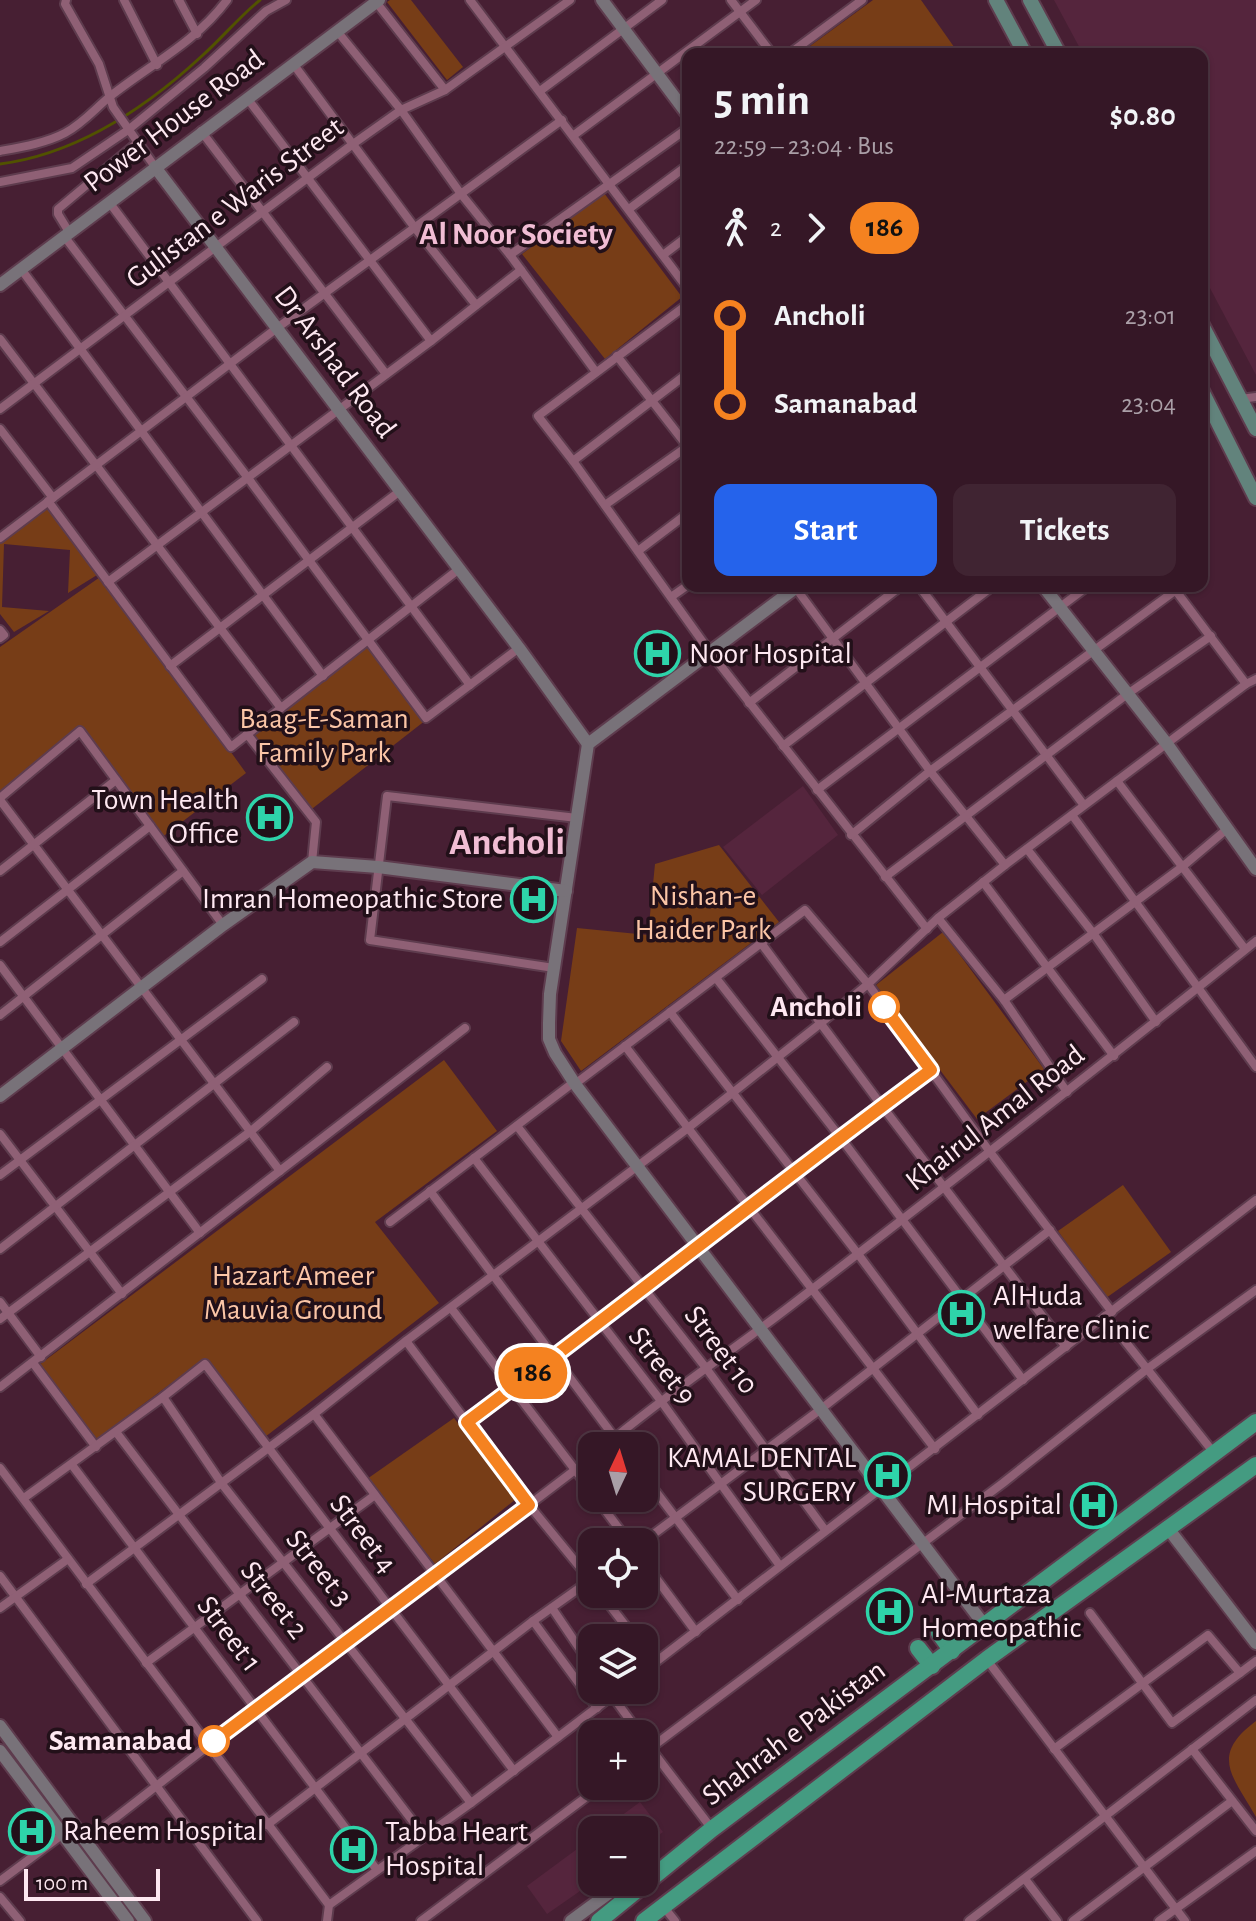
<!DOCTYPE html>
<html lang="en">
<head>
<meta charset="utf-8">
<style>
	:root { --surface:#351726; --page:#402432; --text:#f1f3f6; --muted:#aa9fa7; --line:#4f3643; --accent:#2563eb }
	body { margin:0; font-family:"Alegreya Sans",sans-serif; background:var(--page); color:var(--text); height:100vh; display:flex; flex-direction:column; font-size:30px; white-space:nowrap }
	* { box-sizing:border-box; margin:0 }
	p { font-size:26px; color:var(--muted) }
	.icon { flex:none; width:44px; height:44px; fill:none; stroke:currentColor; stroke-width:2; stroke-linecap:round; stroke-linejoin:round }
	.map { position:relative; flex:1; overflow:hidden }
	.panel { position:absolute; left:682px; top:48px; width:526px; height:544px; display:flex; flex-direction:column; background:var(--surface); border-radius:16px; box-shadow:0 2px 6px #0004,0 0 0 2px var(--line) }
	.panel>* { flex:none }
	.badge { padding:0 16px; border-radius:26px; font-size:28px; line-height:52px }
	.needle { width:52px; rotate:4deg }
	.tools { position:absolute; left:578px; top:1432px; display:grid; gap:16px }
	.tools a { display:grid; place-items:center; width:80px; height:80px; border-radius:16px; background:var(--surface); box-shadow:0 2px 6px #0004,0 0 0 2px var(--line); font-size:40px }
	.scale { position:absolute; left:24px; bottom:20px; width:136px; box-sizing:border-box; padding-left:8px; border:4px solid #fee8f1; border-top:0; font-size:22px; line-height:28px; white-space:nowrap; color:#fee8f1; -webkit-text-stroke:6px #221019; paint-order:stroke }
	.map>.badge { position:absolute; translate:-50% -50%; box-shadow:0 0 0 4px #fff }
	.legs { display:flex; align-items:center; gap:12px; height:88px; padding:0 32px; font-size:26px }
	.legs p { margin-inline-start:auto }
	.overview { display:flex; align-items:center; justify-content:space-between; height:136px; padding:0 32px }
	h1 { font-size:44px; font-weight:700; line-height:60px }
	.button { display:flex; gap:16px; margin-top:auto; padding:16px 32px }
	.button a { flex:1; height:92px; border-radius:16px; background:var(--accent); color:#fff; font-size:32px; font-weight:700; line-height:92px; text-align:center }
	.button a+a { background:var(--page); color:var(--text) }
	ul { padding:0 32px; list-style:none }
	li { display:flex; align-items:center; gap:28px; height:88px; font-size:30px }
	li i { display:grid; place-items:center; width:12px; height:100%; margin:0 10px; background:currentColor }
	li i::after { content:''; width:20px; height:20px; margin:-10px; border:6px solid; border-radius:50%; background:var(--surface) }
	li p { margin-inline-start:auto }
	li:first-child i { background:linear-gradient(#0000 50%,currentColor 0) }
	li:last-child i { background:linear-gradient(currentColor 50%,#0000 0) }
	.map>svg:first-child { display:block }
	.built { fill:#55253d }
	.green { fill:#773d17 }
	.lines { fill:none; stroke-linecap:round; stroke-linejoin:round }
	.stream { stroke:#515200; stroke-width:3 }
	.street-casing { stroke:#5e3c4e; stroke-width:12 }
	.secondary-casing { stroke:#5e3c4e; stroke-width:16 }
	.primary-casing { stroke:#5e3c4e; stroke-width:18 }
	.highway-casing { stroke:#5e3c4e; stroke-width:20 }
	.street { stroke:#8f6075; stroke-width:8 }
	.secondary { stroke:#787279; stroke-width:12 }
	.primary { stroke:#62837c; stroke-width:14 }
	.highway { stroke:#449b81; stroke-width:16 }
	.line-1-casing { stroke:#fff; stroke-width:18 }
	.line-1 { stroke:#f58220; stroke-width:12 }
	.stop-1-dot { fill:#fff; stroke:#f58220; stroke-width:4 }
	.labels { text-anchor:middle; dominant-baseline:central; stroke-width:7; stroke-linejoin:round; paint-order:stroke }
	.street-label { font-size:30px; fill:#fee8f1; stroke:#221019 }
	.poi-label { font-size:30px; fill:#fee8f1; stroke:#221019; text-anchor:start }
	.park-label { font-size:30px; fill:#fbc5a6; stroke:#221019 }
	.stop-label { font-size:30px; font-weight:bold; fill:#fee8f1; stroke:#221019; text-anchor:end }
	.neighbourhood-label { font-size:32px; font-weight:bold; fill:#f1bdd4; stroke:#221019 }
	.district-label { font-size:38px; font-weight:bold; fill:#f1bdd4; stroke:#221019 }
</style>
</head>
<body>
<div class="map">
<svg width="1256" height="1921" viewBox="0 0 1256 1921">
	<rect width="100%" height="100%" fill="#471f33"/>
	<g class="built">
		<polygon points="1054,0 1256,0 1256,375 1202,273 1202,54 1083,54"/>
		<polygon points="803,786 838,835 762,895 723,847"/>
		<polygon points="640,1802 663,1832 644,1845 644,1830 602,1830"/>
		<polygon points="592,1838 593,1882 547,1914 527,1886"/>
	</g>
	<g class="green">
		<polygon points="390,0 411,0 463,67 447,80 387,2"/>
		<polygon points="873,0 921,0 959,54 810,54 806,49"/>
		<polygon points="604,193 682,297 605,359 522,254"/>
		<polygon points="47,505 97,575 68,593 70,550 4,544 2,607 49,611 14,632 0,614 0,542"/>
		<polygon points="103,575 246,773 161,838 79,731 0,798 0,647"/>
		<polygon points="368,642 426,720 308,812 247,734"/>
		<polygon points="719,845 779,922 581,1071 561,1041 577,928 648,935 655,864"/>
		<polygon points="943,932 1044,1069 977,1119 876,985"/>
		<polygon points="444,1060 497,1131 375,1222 439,1303 265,1437 204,1359 95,1440 39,1365"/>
		<polygon points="1123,1185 1171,1252 1106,1298 1058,1231"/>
		<polygon points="454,1418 516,1499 435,1564 367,1479"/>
		<path d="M1256,1721V1817C1233,1776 1209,1756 1256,1721Z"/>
	</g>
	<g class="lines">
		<path class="stream" d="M0,164C77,154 147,107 203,55C223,37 239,17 260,0"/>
		<defs>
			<g id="street">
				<polyline points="66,0 65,4 99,64 113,107 155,167"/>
				<polyline points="124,0 157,65"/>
				<polyline points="179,0 197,34"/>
				<polyline points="470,0 688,289"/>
				<polyline points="731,0 772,54"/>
				<polyline points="376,2 445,90"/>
				<polyline points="337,31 401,110 461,194 510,255 596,372"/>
				<polyline points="789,54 862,0"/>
				<polyline points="294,65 415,228 476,305"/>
				<polyline points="540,91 662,0"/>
				<polyline points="247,98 431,341"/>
				<polyline points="201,131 386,374"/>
				<polyline points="574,135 756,0"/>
				<path d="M0,151C22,147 46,143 65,133C82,124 94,110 108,98C149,65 195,43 227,0"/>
				<polyline points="0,182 72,168 128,130 204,68 266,11 286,0"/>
				<polyline points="109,202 470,685"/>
				<polyline points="629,209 688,165"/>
				<polyline points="69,232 58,214 58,209 137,143"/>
				<polyline points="64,236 248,478 426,718 519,648"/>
				<polyline points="510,255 688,128"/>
				<polyline points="663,255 688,236"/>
				<polyline points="21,269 323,676"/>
				<polyline points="688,304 538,416 573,461 710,652 927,929"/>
				<polyline points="0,339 281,708"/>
				<polyline points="617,356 688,447"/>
				<polyline points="1240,399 1256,397"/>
				<polyline points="0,409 353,144 401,110 445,90 570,0"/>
				<polyline points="0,429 53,498"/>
				<polyline points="573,461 688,373"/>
				<polyline points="48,501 231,747 459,569"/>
				<polyline points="605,505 688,446"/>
				<polyline points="0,538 277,328 562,120"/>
				<polyline points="638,551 688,513"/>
				<polyline points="108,582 431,341 521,270"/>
				<polyline points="919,586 1083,804"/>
				<polyline points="795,587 930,771 1005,865"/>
				<polyline points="1173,587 1246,684"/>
				<polyline points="671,597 688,585"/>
				<polyline points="0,630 4,635 0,638"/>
				<polyline points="170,666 400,491"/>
				<polyline points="749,703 901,586"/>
				<polyline points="247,734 316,822 312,862"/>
				<polyline points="783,746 993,586"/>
				<polyline points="1117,781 1245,949"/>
				<polyline points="817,790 1088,586"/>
				<polyline points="0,798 80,731 223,925"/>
				<polyline points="0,800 280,1171"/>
				<polyline points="1072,815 1256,1067"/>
				<polyline points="851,835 930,771 1176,590"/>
				<polyline points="1027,849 1093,933 1156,1022"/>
				<polyline points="0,871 116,780"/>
				<polyline points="885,877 1126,695 1211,636"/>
				<polyline points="983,882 1114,1056"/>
				<polyline points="938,918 1004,1000 1067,1092"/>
				<polyline points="0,942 150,826"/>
				<polyline points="761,943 882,1106 1066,1347"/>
				<polyline points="0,965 200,1233"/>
				<polyline points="554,968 370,940 387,796 577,818"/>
				<polyline points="716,978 840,1137 1023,1380"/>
				<polyline points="1004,1000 1182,867 1227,829"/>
				<polyline points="670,1012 858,1254 978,1415"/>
				<polyline points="0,1015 183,871"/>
				<polyline points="625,1046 935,1449"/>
				<polyline points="575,1084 805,910 868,984 990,1152 1112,1312"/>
				<polyline points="517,1126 706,1368 825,1530"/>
				<polyline points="0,1134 122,1294"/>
				<polyline points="474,1158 661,1401 780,1566"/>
				<polyline points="0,1175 262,979"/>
				<polyline points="430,1191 621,1446"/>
				<polyline points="390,1222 574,1082"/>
				<polyline points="0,1249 294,1022"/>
				<polyline points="0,1302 41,1357"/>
				<polyline points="451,1308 592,1492"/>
				<polyline points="1105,1316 1214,1453"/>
				<polyline points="0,1319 251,1131 327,1067"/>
				<polyline points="406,1341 529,1505 592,1582"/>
				<polyline points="33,1363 96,1447"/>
				<polyline points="0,1387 465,1028"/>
				<polyline points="163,1397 222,1484 471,1803"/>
				<polyline points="314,1414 558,1737"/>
				<path d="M467,1422C623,1306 775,1185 931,1070"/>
				<polyline points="116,1432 424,1836"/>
				<path d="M605,1446C664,1396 728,1354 789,1307C946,1186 1102,1065 1256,941"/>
				<polyline points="72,1465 377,1870"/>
				<polyline points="0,1468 329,1905"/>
				<polyline points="644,1476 738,1600"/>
				<polyline points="24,1498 163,1397 205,1364 514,1771"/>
				<polyline points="596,1498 629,1542"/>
				<polyline points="643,1542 821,1409 1050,1230"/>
				<polyline points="644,1562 696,1632"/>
				<polyline points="0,1576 257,1921"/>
				<polyline points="86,1584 314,1414 406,1341 688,1128 821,1023 868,984 938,918 1005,865 1246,684 1256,679"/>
				<polyline points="601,1594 635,1638"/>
				<polyline points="0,1608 68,1559"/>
				<polyline points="552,1608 592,1667"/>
				<polyline points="1090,1613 1172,1723 1240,1673"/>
				<polyline points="533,1621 597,1708"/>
				<polyline points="644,1649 655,1663"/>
				<polyline points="987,1660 1185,1921"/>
				<polyline points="146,1663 375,1495"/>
				<polyline points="644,1671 1256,1200"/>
				<polyline points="608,1690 640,1734"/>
				<polyline points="644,1740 712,1829"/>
				<polyline points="1054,1749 1208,1635 1240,1673 1256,1661"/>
				<polyline points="1192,1749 1256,1831"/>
				<polyline points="644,1753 1003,1483 1147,1369 1256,1290"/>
				<polyline points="267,1825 533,1621 592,1579"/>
				<polyline points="87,1840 209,1745 303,1677 592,1457"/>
				<polyline points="1025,1879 1057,1921"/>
				<polyline points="0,1881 63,1834"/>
				<polyline points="0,1897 20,1921"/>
				<polyline points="663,1906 675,1921"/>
				<polyline points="327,1921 329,1905 471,1803 620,1690"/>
				<polyline points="421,1921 601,1786"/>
				<polyline points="969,1921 1256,1700"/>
				<polyline points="1073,1921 1232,1801"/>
				<polyline points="1159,1921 1256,1851"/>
			</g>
			<g id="secondary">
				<polyline points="602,0 688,115"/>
				<polyline points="155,167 519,648 588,744"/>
				<polyline points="0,285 379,0"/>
				<polyline points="798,586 588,744 550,994 549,1023 549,1039 555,1053 575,1084 985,1626"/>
				<polyline points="1043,586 1167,744 1256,869"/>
				<polyline points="0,1096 223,925 312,862 378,867 566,891"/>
				<polyline points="1167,1527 1256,1643"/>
				<polyline points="0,1726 145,1921"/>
				<polyline points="0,1751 128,1921"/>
				<polyline points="571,1921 624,1882"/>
			</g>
			<g id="primary">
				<polyline points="996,0 1025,54"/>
				<polyline points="1030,0 1059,54"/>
				<polyline points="1202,325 1256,429"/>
				<polyline points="1202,391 1256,498"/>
			</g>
			<g id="highway">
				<polyline points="939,1633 952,1651"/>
				<polyline points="918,1648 932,1666"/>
				<polyline points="599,1921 712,1829 1256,1422"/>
				<polyline points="644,1921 987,1659 1256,1465"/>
			</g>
		</defs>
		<use href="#street" class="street-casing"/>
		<use href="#secondary" class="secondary-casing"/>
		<use href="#primary" class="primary-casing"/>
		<use href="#highway" class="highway-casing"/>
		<use href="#street" class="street"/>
		<use href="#secondary" class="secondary"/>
		<use href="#primary" class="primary"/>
		<use href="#highway" class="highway"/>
	</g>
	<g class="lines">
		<defs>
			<path id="line-1" d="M214,1741L529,1505L467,1422C623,1306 775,1185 931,1070L884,1007"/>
		</defs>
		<use href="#line-1" class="line-1-casing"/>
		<use href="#line-1" class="line-1"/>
	</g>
	<defs>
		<symbol id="hospital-ring" viewBox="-11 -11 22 22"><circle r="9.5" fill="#221019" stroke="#2ed4aa" stroke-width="1.5"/><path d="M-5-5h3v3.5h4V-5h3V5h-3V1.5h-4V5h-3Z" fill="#2ed4aa"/></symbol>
	</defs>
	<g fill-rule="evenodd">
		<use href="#hospital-ring" x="632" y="628" width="51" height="51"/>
		<use href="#hospital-ring" x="244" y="792" width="51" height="51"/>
		<use href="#hospital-ring" x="508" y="874" width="51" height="51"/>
		<use href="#hospital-ring" x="936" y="1288" width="51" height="51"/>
		<use href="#hospital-ring" x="862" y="1450" width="51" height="51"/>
		<use href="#hospital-ring" x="1068" y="1480" width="51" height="51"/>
		<use href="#hospital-ring" x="864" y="1586" width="51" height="51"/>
		<use href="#hospital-ring" x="6" y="1806" width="51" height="51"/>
		<use href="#hospital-ring" x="328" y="1824" width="51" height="51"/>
	</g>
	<g class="stop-1-dot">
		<circle cx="884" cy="1007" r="14"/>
		<circle cx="214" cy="1741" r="14"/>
	</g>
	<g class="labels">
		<g class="street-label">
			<text transform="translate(174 121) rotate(-37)">Power House Road</text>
			<text transform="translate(235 203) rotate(-37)">Gulistan e Waris Street</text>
			<text transform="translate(335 362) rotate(53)">Dr Arshad Road</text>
			<text transform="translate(995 1118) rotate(-38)">Khairul Amal Road</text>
			<text transform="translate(721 1350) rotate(53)">Street 10</text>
			<text transform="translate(662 1366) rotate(52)">Street 9</text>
			<text transform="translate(363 1534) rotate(53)">Street 4</text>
			<text transform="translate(319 1568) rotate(52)">Street 3</text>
			<text transform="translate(274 1600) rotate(52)">Street 2</text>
			<text transform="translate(229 1634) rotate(53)">Street 1</text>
			<text transform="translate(794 1733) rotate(-37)">Shahrah e Pakistan</text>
		</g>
		<g class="poi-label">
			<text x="689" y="654">Noor Hospital</text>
			<text x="239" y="800" text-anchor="end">Town Health<tspan x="239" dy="34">Office</tspan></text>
			<text x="503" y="899" text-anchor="end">Imran Homeopathic Store</text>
			<text x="993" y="1296">AlHuda<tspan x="993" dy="34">welfare Clinic</tspan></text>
			<text x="856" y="1458" text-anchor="end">KAMAL DENTAL<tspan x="856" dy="34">SURGERY</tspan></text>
			<text x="1062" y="1505" text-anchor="end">MI Hospital</text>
			<text x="921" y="1594">Al-Murtaza<tspan x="921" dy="34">Homeopathic</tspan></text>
			<text x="63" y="1831">Raheem Hospital</text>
			<text x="385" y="1832">Tabba Heart<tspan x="385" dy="34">Hospital</tspan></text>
		</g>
		<g class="park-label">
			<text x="324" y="719">Baag-E-Saman<tspan x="324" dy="34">Family Park</tspan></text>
			<text x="703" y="896">Nishan-e<tspan x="703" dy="34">Haider Park</tspan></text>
			<text x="293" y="1276">Hazart Ameer<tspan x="293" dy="34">Mauvia Ground</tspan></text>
		</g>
		<g class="stop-label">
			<text x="862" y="1007">Ancholi</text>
			<text x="192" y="1741">Samanabad</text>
		</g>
		<g class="neighbourhood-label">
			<text x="516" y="234">Al Noor Society</text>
		</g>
		<g class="district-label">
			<text x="507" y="843">Ancholi</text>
		</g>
	</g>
</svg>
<div class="tools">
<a><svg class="needle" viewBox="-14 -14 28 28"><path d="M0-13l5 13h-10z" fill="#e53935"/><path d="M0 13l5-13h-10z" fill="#aa9fa7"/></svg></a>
<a><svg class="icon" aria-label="locate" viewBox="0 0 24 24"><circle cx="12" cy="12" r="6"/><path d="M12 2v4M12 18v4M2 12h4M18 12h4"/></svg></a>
<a><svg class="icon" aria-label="layers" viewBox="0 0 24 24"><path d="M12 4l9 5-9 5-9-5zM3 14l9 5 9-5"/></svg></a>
<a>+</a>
<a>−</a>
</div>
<div class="scale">100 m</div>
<b class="badge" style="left:533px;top:1373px;background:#f58220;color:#111">186</b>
<section class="panel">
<div class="overview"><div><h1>5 min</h1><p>22:59 – 23:04 · Bus</p></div><b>$0.80</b></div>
<div class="legs"><svg class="icon" aria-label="walk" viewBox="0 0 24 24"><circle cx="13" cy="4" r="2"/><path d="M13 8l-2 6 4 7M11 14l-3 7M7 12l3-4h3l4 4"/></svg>2<svg class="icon" aria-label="forward" viewBox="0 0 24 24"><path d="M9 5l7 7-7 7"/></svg><b class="badge" style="background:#f58220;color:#111">186</b></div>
<ul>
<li><i style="color:#f58220"></i><b>Ancholi</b><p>23:01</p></li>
<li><i style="color:#f58220"></i><b>Samanabad</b><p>23:04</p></li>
</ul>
<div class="button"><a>Start</a><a>Tickets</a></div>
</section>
</div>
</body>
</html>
